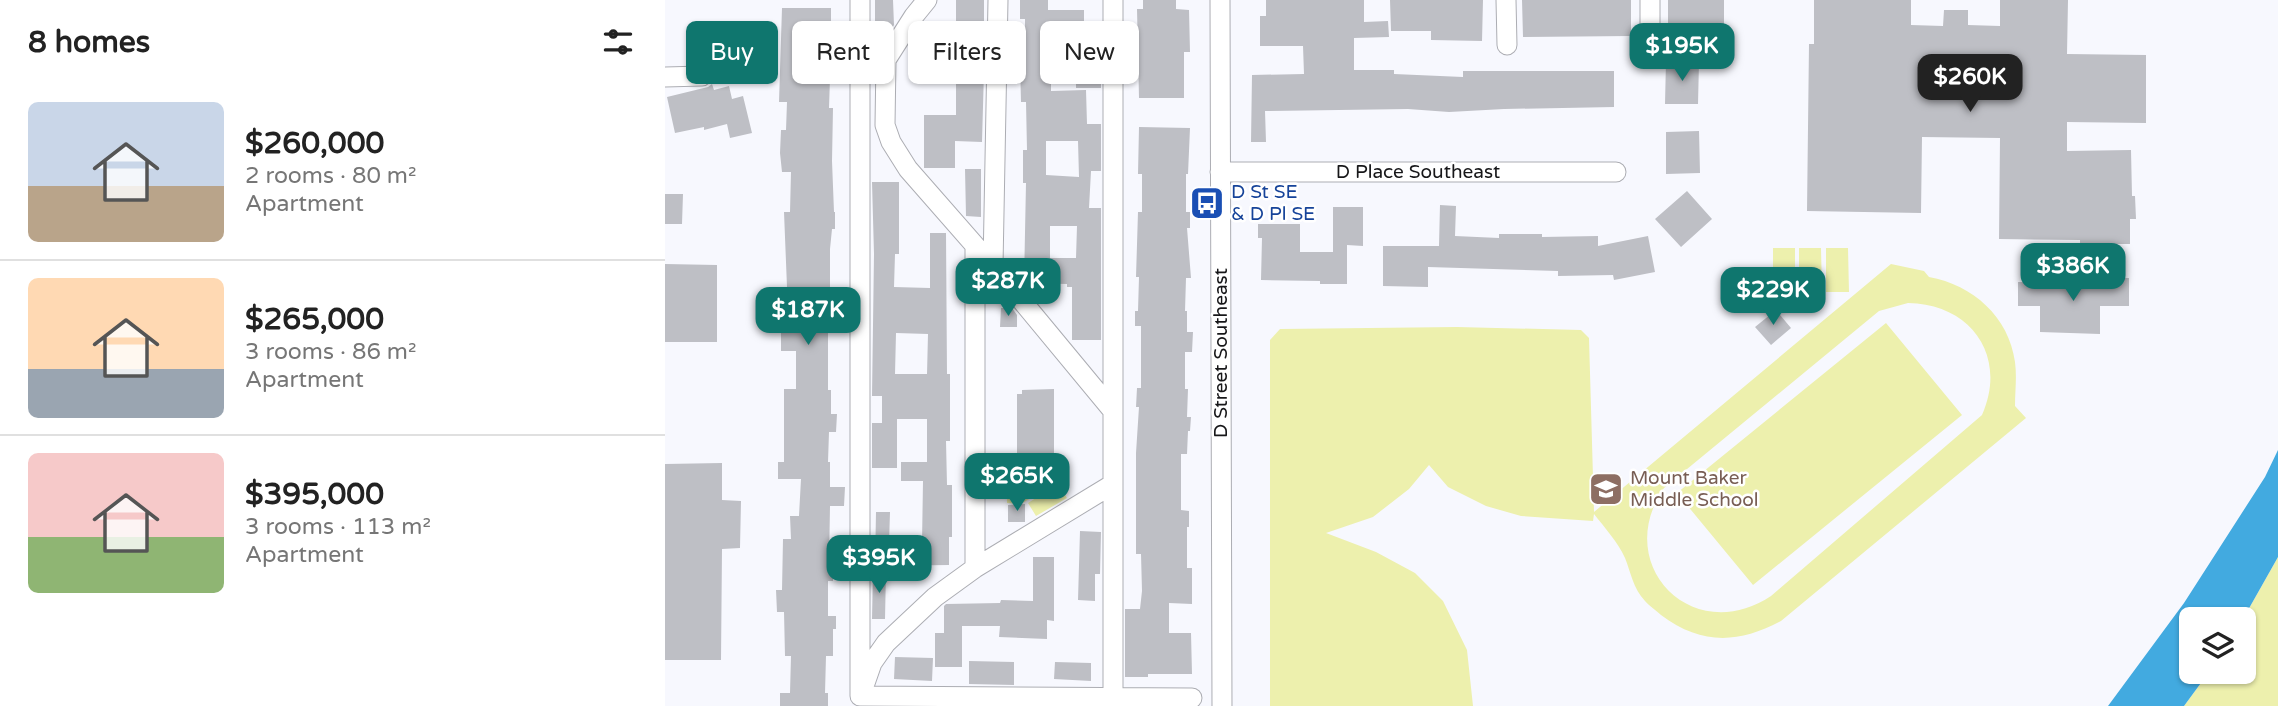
<!DOCTYPE html>
<html lang="en">
<head>
<meta charset="utf-8">
<style>
  :root { --surface:#fff; --page:#f6f6f6; --text:#222; --muted:#767676; --line:#e0e0e0; --accent:#0f766e }
  body { margin:0; font-family:"Varela Round",sans-serif; background:var(--page); color:var(--text); height:100vh; display:flex; flex-direction:column; font-size:26px; white-space:nowrap }
  * { box-sizing:border-box; margin:0 }
  p { font-size:23px; color:var(--muted) }
  .icon { flex:none; width:38px; height:38px; fill:none; stroke:currentColor; stroke-width:2; stroke-linecap:round; stroke-linejoin:round }
  .map { position:relative; flex:1; overflow:hidden }
  .details { display:flex; flex-direction:column; background:var(--surface); width:665px }
  .details>* { flex:none }
  .banner { position:absolute; left:21px; top:21px; width:665px; height:63px; display:flex; gap:14px }
  .buttons { position:absolute; left:1514px; top:607px; display:grid; gap:14px }
  .buttons a { display:grid; place-items:center; width:77px; height:77px; border-radius:10px; background:var(--surface); box-shadow:0 2px 5px #0004; font-size:35px }
  .price { position:absolute; translate:-50% -60px; padding:0 16px; border-radius:14px; background:var(--accent); color:#fff; font-size:23px; line-height:46px; filter:drop-shadow(0 2px 4px #0008) }
  .price::after { content:''; position:absolute; left:50%; top:42px; width:21px; height:16px; margin-left:-10px; background:inherit; clip-path:polygon(0 0,100% 0,50% 100%) }
  .price.on { background:#222; color:#fff }
  ul { padding:0; list-style:none }
  li { display:flex; align-items:center; gap:21px; height:175px; padding:0 28px }
  li+li { border-top:2px solid var(--line) }
  li span { display:grid; place-items:center; flex:none; width:196px; height:140px; border-radius:10px; color:#555 }
  li>.icon { margin-inline-start:auto }
  span .icon { width:84px; height:84px; fill:#fffc; stroke-width:1 }
  li b { font-size:30px }
  h2 { display:flex; justify-content:space-between; align-items:center; height:84px; padding:0 28px; font-size:30px }
  .pill { padding:0 24px; border-radius:10px; background:var(--surface); box-shadow:0 2px 5px #0004; font-size:24px; line-height:63px }
  .pill.on { background:var(--accent); color:#fff }
  main { display:flex; flex:1; min-height:0 }
  .map>svg:first-child { display:block }
  .green { fill:#edf0ad; fill-rule:evenodd }
  .water { fill:#42aae0 }
  .building { fill:#bebfc5; fill-rule:evenodd }
  .lines { fill:none; stroke-linecap:round; stroke-linejoin:round }
  .minor-casing { stroke:#acadb3; stroke-width:21 }
  .minor { stroke:#fff; stroke-width:19 }
  .labels { text-anchor:middle; dominant-baseline:central; stroke-width:5; stroke-linejoin:round; paint-order:stroke }
  .street-label { font-size:19px; fill:#171719; stroke:#fff }
  .transit-label { font-size:19px; fill:#164399; stroke:#fff; text-anchor:start }
  .education-label { font-size:19px; fill:#785e54; stroke:#fff; text-anchor:start }
</style>
</head>
<body>
<main>
<section class="details">
<h2>8 homes<svg class="icon" aria-label="filters" viewBox="0 0 24 24"><path d="M4 7h16M4 17h16"/><circle cx="9" cy="7" r="2"/><circle cx="15" cy="17" r="2"/></svg></h2>
<ul>
<li><span style="background:linear-gradient(#c9d6e8 60%,#b9a48a 0)"><svg class="icon" aria-label="home" viewBox="0 0 24 24"><path d="M3 11l9-7 9 7M6 9v11h12V9"/></svg></span><div><b>$260,000</b><p>2 rooms · 80 m²</p><p>Apartment</p></div></li>
<li><span style="background:linear-gradient(#ffd9b3 65%,#9aa5b1 0)"><svg class="icon" aria-label="home" viewBox="0 0 24 24"><path d="M3 11l9-7 9 7M6 9v11h12V9"/></svg></span><div><b>$265,000</b><p>3 rooms · 86 m²</p><p>Apartment</p></div></li>
<li><span style="background:linear-gradient(#f6c9c9 60%,#8fb573 0)"><svg class="icon" aria-label="home" viewBox="0 0 24 24"><path d="M3 11l9-7 9 7M6 9v11h12V9"/></svg></span><div><b>$395,000</b><p>3 rooms · 113 m²</p><p>Apartment</p></div></li>
</ul>
</section>
<div class="map">
<svg width="1613" height="706" viewBox="0 0 1613 706">
  <rect width="100%" height="100%" fill="#f7f8fe"/>
  <path class="green" d="M1108 248H1130V292H1108Z
    M1134 248H1156L1157 292H1134Z
    M1161 248H1183L1184 292H1161Z
    M1226 264 1259 271 1264 277C1308 285 1344 317 1350 362 1352 377 1350 391 1350 406L1361 418 1116 621C1073 644 1036 645 996 615 991 610 984 606 980 601 968 588 966 573 960 558 953 542 939 527 929 514L928 521 856 516 821 506 783 487 764 465 744 489 708 517 661 533 711 552 750 573 778 601 802 650 808 706H605V340L615 329 792 327 916 330 924 338 929 512ZM1243 303C1306 304 1343 356 1317 415L1106 596C1028 648 946 565 999 488L1214 311Z
    M1221 323 1297 415 1088 585 1012 493Z
    M370 465H398L393 481 356 504 342 503V478L369 471Z
    M393 484 402 498 371 516 363 503Z
    M1613 557V706H1519L1544 672H1578V619Z"/>
  <path class="water" d="M1613 450V557L1578 619 1526 620V672H1544L1519 706H1443L1519 603 1600 477Z"/>
  <path class="building" d="M210 0H228L229 25 222 36H210Z
    M291 0H319V36H291Z
    M355 0H383V10H419V51H436V88H411V58L386 57V91L421 90 422 124H436V171H426L424 208H436V340H407V287H402V284L359 283 361 183H358V150H362L361 102H356L355 63H360V19H355ZM381 141H413L414 177 381 175ZM385 226H412L411 258H385Z
    M478 0H511V9L524 10 525 52H519V98H474L472 9H478Z
    M601 0H699V22L723 21 724 37 689 38V70H729V74L798 77V71H949V107L839 109 784 112 743 109 600 111 601 142H586L587 75 639 74 638 46H595V16H601Z
    M725 0H818L817 41 766 40V31H726Z
    M857 0H966V36L858 37Z
    M1003 0H1059V36L1003 35Z
    M1149 0H1246V25L1278 26 1279 10H1303V25L1335 26V0H1403L1402 54 1481 55V123L1402 122V151L1466 150 1467 196H1470L1471 219H1465V244H1415V240L1334 239 1335 138 1257 137 1256 213 1142 211 1144 44H1149Z
    M117 8H166V30H172V54H168L169 78H165L164 108H168L167 161 169 212H170V229H167L165 249V311H167V323H163V390H166V414H172L171 432H164L163 462H165V487H180L179 506H165L164 564H168V581H163V616H171V629H168V656H161L160 693H163V706H115V693H125L126 656H120L119 612H112L111 590H117L118 539H126L125 516H134L136 479H113V462H119V389H131V351H116V331H120L119 287H122L119 212H125L126 172H117L115 153 116 130H121L122 102H114Z
    M258 37H280V76H257Z
    M1001 61 1034 62 1033 104H1000Z
    M291 71H319L317 142 290 141V168H259V115H291Z
    M47 84 49 90 64 86 67 99 78 96 87 133 65 138 62 124 39 130V127L10 133 2 97 43 87Z
    M474 127 525 128 523 174H521V212H525V228H522L526 278H521L520 311H522V332H528L527 352H520V389H523L522 417H526L525 431H523L522 454H516V510L524 511V527H522V568H527V604L504 603V633H526L527 674H483V677H460V609H475L477 591 476 554H471V453L474 407H471L472 388H476V326H470V311H473L474 277H471L473 212H477V174H473Z
    M1034 131 1035 173 1001 174V132Z
    M300 169H316V217L301 216Z
    M207 182H234V254H230L229 287 265 288V233H281L282 374H285V441H281L282 485H287V537H284V565L210 566 211 512H225L224 544 257 543 258 481H236V462H262V419H232V468H207V423H217V396H207L209 254ZM231 333 263 334 262 374H230Z
    M1022 191 1047 219 1016 247 990 219Z
    M0 194H18L17 224H0Z
    M775 205 791 206 790 236 834 238V234H877V237L933 236V246L983 236 990 272 949 280 948 275 893 276V271L763 267V287L718 286V246H774Z
    M668 207H698V246L682 245V284H655V281L596 280 597 238H593V224H635V252H668Z
    M0 264 52 265V342H0Z
    M1444 278H1464V306H1435V334L1375 332V306H1353V282L1444 283Z
    M336 308H347L352 315V327H335Z
    M1111 310 1126 328 1106 345 1090 327Z
    M389 389V463H352V394H357V390Z
    M57 463V500L76 501 75 548 57 549 56 660H0V464Z
    M360 504V522H343V505Z
    M415 531 436 532 435 574H430V601L413 600Z
    M368 557H389V621L382 620V639L334 637 335 626H297V667H270V633H279V606L281 604 335 603 336 600 368 601Z
    M208 571H221L220 619H207Z
    M230 657 268 658 267 681 229 679Z
    M304 661 349 662V685L304 684Z
    M390 662 426 663V681L389 679Z"/>
  <g class="lines">
    <g class="minor-casing">
      <path id="minor" d="M195 0V696L527 698
        M262 0 249 16 221 60 220 125 226 142 243 169 328 266 448 411
        M555 0 557 706
        M841 0 842 45
        M985 0V40
        M0 77 37 76
        M555 172H951
        M328 266 333 0
        M310 568V247
        M200 683 207 663 221 643 270 597 310 568 448 484
        M448 697V0"/>
    </g>
    <use href="#minor" class="minor"/>
  </g>
  <defs>
    <g id="bus-square" transform="scale(1.75)"><rect x="-9" y="-9" width="18" height="18" rx="4" fill="#1a4fb4" stroke="#fff"/><path d="M-5-6H5V4H4V6H2V4H-2V6H-4V4H-5ZM-3.5-4V0h7V-4ZM-3.5 1.2v1.5H-2V1.2ZM2 1.2v1.5H3.5V1.2Z" fill="#fff"/></g>
    <g id="school-square" transform="scale(1.75)"><rect x="-9" y="-9" width="18" height="18" rx="4" fill="#8d6e63" stroke="#fff"/><path d="M0-5L7-2L0 1L-7-2ZM-4 1L0 2.5L4 1V4Q0 6-4 4Z" fill="#fff"/></g>
  </defs>
  <g fill-rule="evenodd">
    <use href="#bus-square" x="542" y="203"/>
    <use href="#school-square" x="941" y="489"/>
  </g>
  <g class="labels">
    <g class="street-label">
      <text x="753" y="172">D Place Southeast</text>
      <text transform="translate(556 353) rotate(-90)">D Street Southeast</text>
    </g>
    <g class="transit-label">
      <text x="566" y="192">D St SE<tspan x="566" dy="22">&amp; D Pl SE</tspan></text>
    </g>
    <g class="education-label">
      <text x="965" y="478">Mount Baker<tspan x="965" dy="22">Middle School</tspan></text>
    </g>
  </g>
</svg>
<div class="buttons">
<a><svg class="icon" aria-label="layers" viewBox="0 0 24 24"><path d="M12 4l9 5-9 5-9-5zM3 14l9 5 9-5"/></svg></a>
</div>
<b class="price" style="left:1017px;top:83px">$195K</b>
<b class="price on" style="left:1305px;top:114px">$260K</b>
<b class="price" style="left:1408px;top:303px">$386K</b>
<b class="price" style="left:343px;top:318px">$287K</b>
<b class="price" style="left:1108px;top:327px">$229K</b>
<b class="price" style="left:143px;top:347px">$187K</b>
<b class="price" style="left:352px;top:513px">$265K</b>
<b class="price" style="left:214px;top:595px">$395K</b>
<div class="banner">
<a class="pill on">Buy</a>
<a class="pill">Rent</a>
<a class="pill">Filters</a>
<a class="pill">New</a>
</div>
</div>
</main>
</body>
</html>
